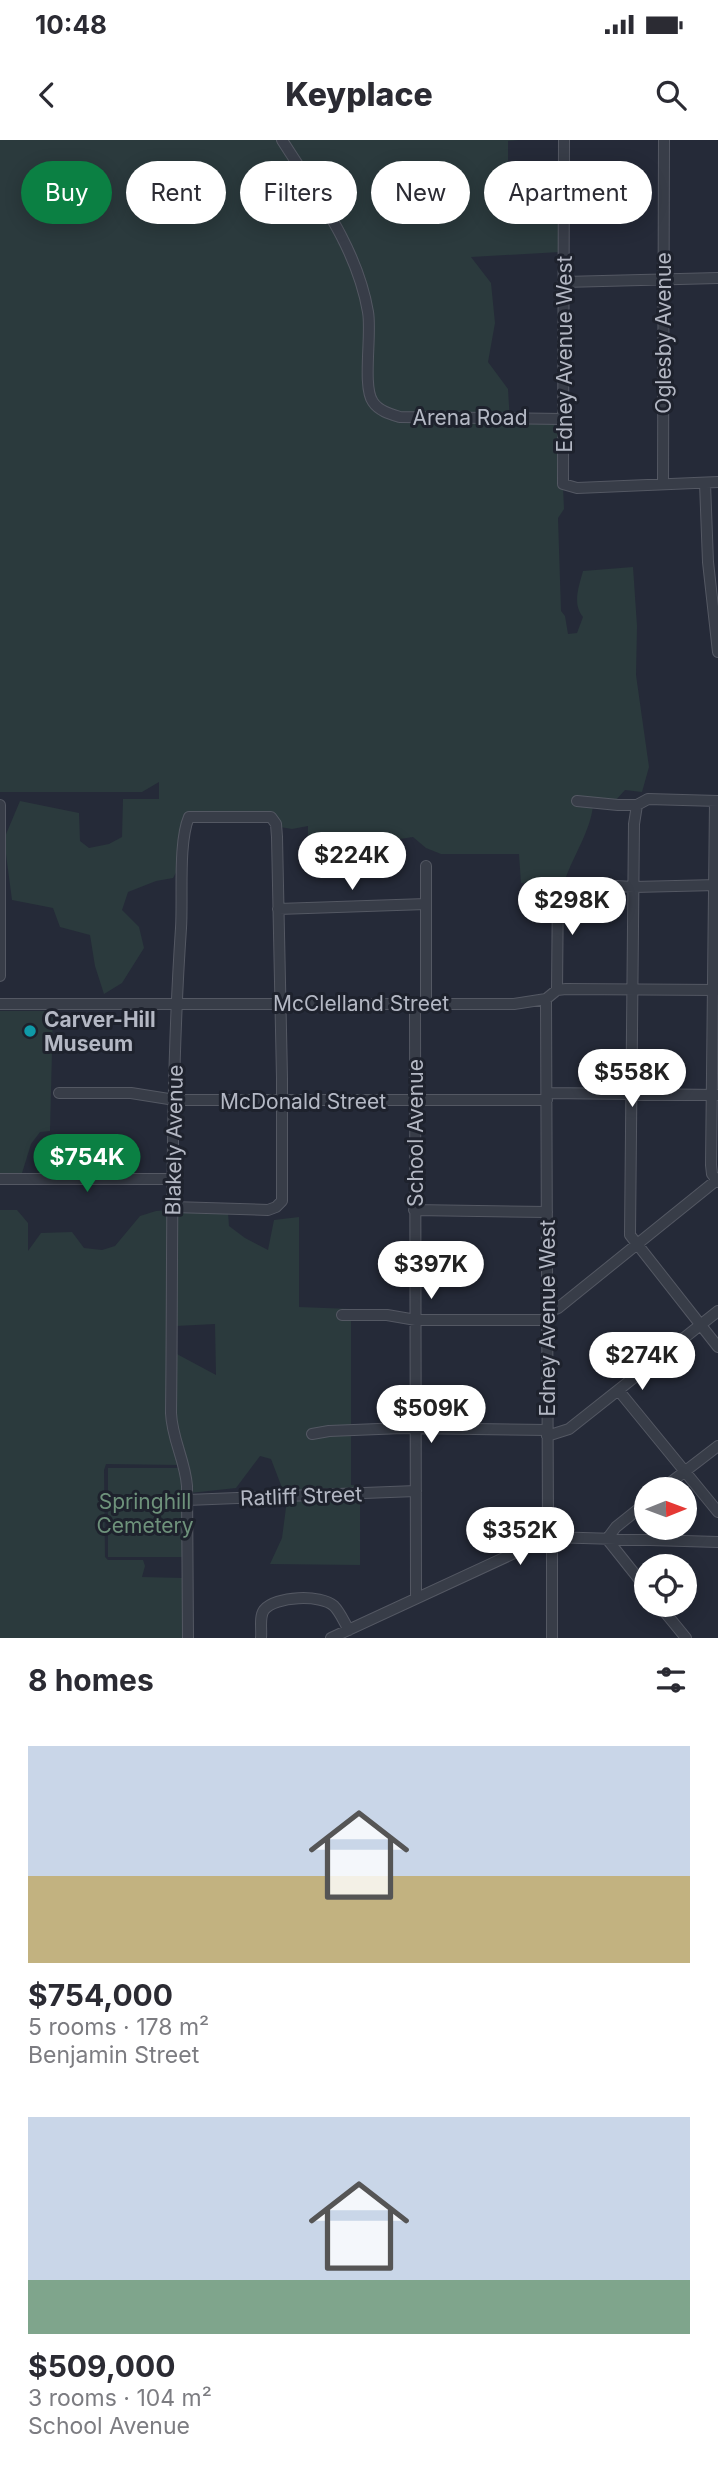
<!DOCTYPE html>
<html lang="en">
<head>
<meta charset="utf-8">
<style>
  :root { --surface:#fff; --page:#f7f7f7; --text:#2b2b33; --muted:#7c7c81; --accent:#0b8043 }
  body { margin:0; font-family:Inter,sans-serif; background:var(--page); color:var(--text); height:100vh; display:flex; flex-direction:column; font-size:26px; white-space:nowrap }
  * { box-sizing:border-box; margin:0 }
  p { font-size:23px; color:var(--muted) }
  .icon { flex:none; width:38px; height:38px; fill:none; stroke:currentColor; stroke-width:2; stroke-linecap:round; stroke-linejoin:round }
  .map { position:relative; height:1498px; overflow:hidden }
  .drawer { display:flex; flex-direction:column; background:var(--surface); flex:1 }
  .drawer>* { flex:none }
  .banner { position:absolute; left:21px; top:21px; width:677px; height:63px; display:flex; gap:14px }
  .needle { width:46px; rotate:89deg }
  .fabs { position:absolute; left:634px; top:1337px; display:grid; gap:14px }
  .fabs a { display:grid; place-items:center; width:63px; height:63px; border-radius:50%; background:var(--surface); box-shadow:0 4px 18px #0003; font-size:35px }
  .price { position:absolute; translate:-50% -60px; padding:0 16px; border-radius:24px; background:#fff; color:#222; font-size:23px; line-height:46px; filter:drop-shadow(0 2px 4px #0008) }
  .price::after { content:''; position:absolute; left:50%; top:42px; width:21px; height:16px; margin-left:-10px; background:inherit; clip-path:polygon(0 0,100% 0,50% 100%) }
  .price.current { background:var(--accent); color:#fff }
  ul { padding:0; list-style:none }
  li { display:grid; align-content:center; gap:14px; height:371px; padding:0 28px }
  li span { display:grid; place-items:center; height:217px; border-radius:0px; color:#555 }
  li>.icon { margin-inline-start:auto }
  span .icon { width:126px; height:126px; fill:#fffc; stroke-width:1 }
  li b { font-size:30px }
  h2 { display:flex; justify-content:space-between; align-items:center; height:84px; padding:0 28px; font-size:30px }
  .chip { padding:0 24px; border-radius:32px; background:var(--surface); box-shadow:0 4px 18px #0003; font-size:24px; line-height:63px }
  .chip.current { background:var(--accent); color:#fff }
  .status { display:flex; justify-content:space-between; align-items:center; height:49px; padding:0 35px; background:var(--surface); direction:ltr }
  .status svg { height:19px; fill:currentColor }
  header { display:flex; justify-content:space-between; align-items:center; height:91px; padding:0 28px; background:var(--surface); font-size:32px; font-weight:800 }
  .map>svg:first-child { display:block }
  .green { fill:#2b3a3d }
  .lines { fill:none; stroke-linecap:round; stroke-linejoin:round }
  .minor-casing { stroke:#545863; stroke-width:12 }
  .minor { stroke:#383d48; stroke-width:10 }
  .culture-dot { fill:#0f9aa8; stroke:#1e222d; stroke-width:2.5 }
  .labels { text-anchor:middle; dominant-baseline:central; stroke-width:6; stroke-linejoin:round; paint-order:stroke }
  .street-label { font-size:21px; fill:#b4b8c4; stroke:#1e222d }
  .poi-label { font-size:21px; font-weight:bold; fill:#b4b8c4; stroke:#1e222d; text-anchor:start }
  .park-label { font-size:21px; fill:#6e927b; stroke:#1e222d }
</style>
</head>
<body>
<div class="status"><b>10:48</b><svg viewBox="0 0 49 12"><path d="M0 12V9h3v3zM5 12V6h3v6zM10 12V3h3v9zM15 12V0h3v12zM26 1h20v11H26zM47 4h2v5h-2z"/></svg></div>
<header><svg class="icon" aria-label="back" viewBox="0 0 24 24"><path d="M15 5l-7 7 7 7"/></svg>Keyplace<svg class="icon" aria-label="search" viewBox="0 0 24 24"><circle cx="10" cy="10" r="6"/><path d="M15 15l6 6"/></svg></header>
<div class="map">
<svg width="718" height="1498" viewBox="0 0 718 1498">
  <rect width="100%" height="100%" fill="#252a38"/>
  <path class="green" d="M0 0H519L508 1V44H558L560 112 471 117 491 143 495 183 488 222 508 249 510 282H553L560 300 558 345 563 348 564 369 558 378 561 471 565 476 568 494 577 493 583 477C572 464 579 446 583 431L633 427 637 486 636 535 649 627 642 652 625 650 615 661 574 658 573 664 593 666C590 692 573 716 565 740L521 743 519 714H441L426 708 413 697 329 710 308 703V686L292 689 280 687 279 682 189 674 179 727 173 738 156 741 128 752 122 770 139 787 144 808 122 843 104 854 95 826 90 795 60 787 53 768 12 760 4 699 20 661 79 673 80 701 89 708 109 704 122 697 123 659H159V642L142 652H0Z
    M0 871H53L50 991 40 992 31 1004 22 1033 0 1034Z
    M0 1070H17L28 1083V1111L41 1093 72 1092 84 1108 102 1110 115 1106 140 1076 156 1071 170 1070 168 1283 181 1325 106 1324 104 1330 105 1417 108 1420H143L145 1426 142 1437 184 1438 183 1498H0Z
    M177 1070 228 1072 229 1086 245 1098 268 1110 274 1080 299 1077V1167L351 1169V1172H339L338 1178H351V1345L360 1346V1351L284 1353 271 1319 260 1316 236 1348 190 1353 189 1328 175 1283V1213L216 1235 215 1184 176 1186Z
    M108 1328H183L182 1417H108Z
    M360 1358V1425L270 1424 282 1398 287 1360Z"/>
  <g class="lines">
    <g class="minor-casing">
      <path id="minor" d="M282 0C316 54 357 107 368 172 372 194 362 247 373 262 379 271 390 274 400 277L563 279
        M564 0 563 344 577 348 718 342
        M564 142 718 138
        M705 343 708 422 718 512
        M663 344 664 0
        M577 661 618 665H637L648 659 718 661
        M715 661 711 1025 712 1034 718 1042
        M637 665 634 684 630 1095 718 1207
        M278 769 426 764
        M0 836V665
        M557 850 558 743 634 747 717 745
        M546 859 548 1389 552 1410V1498
        M0 864H514L546 859 557 850 566 849 718 850
        M415 864 416 1458
        M426 864V726
        M59 953H131L175 960H547
        M547 953 718 955
        M0 1039H174
        M173 1067 268 1070 276 1067 282 1061V938L277 697 276 684 271 677H189C178 702 183 759 181 788 170 949 173 1111 171 1273 172 1299 185 1320 187 1346L188 1498
        M414 1070 547 1072
        M547 1173 558 1168 718 1039
        M342 1175H387L416 1180H547
        M619 1251 718 1372
        M312 1294 329 1291 403 1288 547 1290
        M547 1296 569 1289 718 1171
        M662 1349 718 1306
        M187 1360 416 1351
        M646 1363 616 1387 607 1399 646 1448
        M659 1465 686 1498
        M261 1498C262 1490 259 1477 264 1470 275 1456 321 1454 334 1466 340 1472 344 1482 349 1490
        M331 1498 549 1397 718 1402"/>
    </g>
    <use href="#minor" class="minor"/>
  </g>
  <circle class="culture-dot" cx="30" cy="891" r="7"/>
  <g class="labels">
    <g class="street-label">
      <text transform="translate(663 193) rotate(-90)">Oglesby Avenue</text>
      <text transform="translate(564 214) rotate(-90)">Edney Avenue West</text>
      <text x="470" y="277">Arena Road</text>
      <text x="361" y="863">McClelland Street</text>
      <text x="303" y="961">McDonald Street</text>
      <text transform="translate(415 993) rotate(-90)">School Avenue</text>
      <text transform="translate(174 1000) rotate(-89)">Blakely Avenue</text>
      <text transform="translate(547 1178) rotate(-90)">Edney Avenue West</text>
      <text transform="translate(301 1356) rotate(-2)">Ratliff Street</text>
    </g>
    <g class="poi-label">
      <text x="44" y="879">Carver-Hill<tspan x="44" dy="24">Museum</tspan></text>
    </g>
    <g class="park-label">
      <text x="145" y="1361">Springhill<tspan x="145" dy="24">Cemetery</tspan></text>
    </g>
  </g>
</svg>
<div class="fabs">
<a><svg class="needle" viewBox="-14 -14 28 28"><path d="M0-13l5 13h-10z" fill="#e53935"/><path d="M0 13l5-13h-10z" fill="#7c7c81"/></svg></a>
<a><svg class="icon" aria-label="locate" viewBox="0 0 24 24"><circle cx="12" cy="12" r="6"/><path d="M12 2v4M12 18v4M2 12h4M18 12h4"/></svg></a>
</div>
<b class="price" style="left:352px;top:752px">$224K</b>
<b class="price" style="left:572px;top:797px">$298K</b>
<b class="price" style="left:632px;top:969px">$558K</b>
<b class="price current" style="left:87px;top:1054px">$754K</b>
<b class="price" style="left:431px;top:1161px">$397K</b>
<b class="price" style="left:642px;top:1252px">$274K</b>
<b class="price" style="left:431px;top:1305px">$509K</b>
<b class="price" style="left:520px;top:1427px">$352K</b>
<div class="banner">
<a class="chip current">Buy</a>
<a class="chip">Rent</a>
<a class="chip">Filters</a>
<a class="chip">New</a>
<a class="chip">Apartment</a>
</div>
</div>
<section class="drawer">
<h2>8 homes<svg class="icon" aria-label="filters" viewBox="0 0 24 24"><path d="M4 7h16M4 17h16"/><circle cx="9" cy="7" r="2"/><circle cx="15" cy="17" r="2"/></svg></h2>
<ul>
<li><span style="background:linear-gradient(#c9d6e8 60%,#c2b280 0)"><svg class="icon" aria-label="home" viewBox="0 0 24 24"><path d="M3 11l9-7 9 7M6 9v11h12V9"/></svg></span><div><b>$754,000</b><p>5 rooms · 178 m²</p><p>Benjamin Street</p></div></li>
<li><span style="background:linear-gradient(#c9d6e8 75%,#7fa58c 0)"><svg class="icon" aria-label="home" viewBox="0 0 24 24"><path d="M3 11l9-7 9 7M6 9v11h12V9"/></svg></span><div><b>$509,000</b><p>3 rooms · 104 m²</p><p>School Avenue</p></div></li>
</ul>
</section>
</body>
</html>
